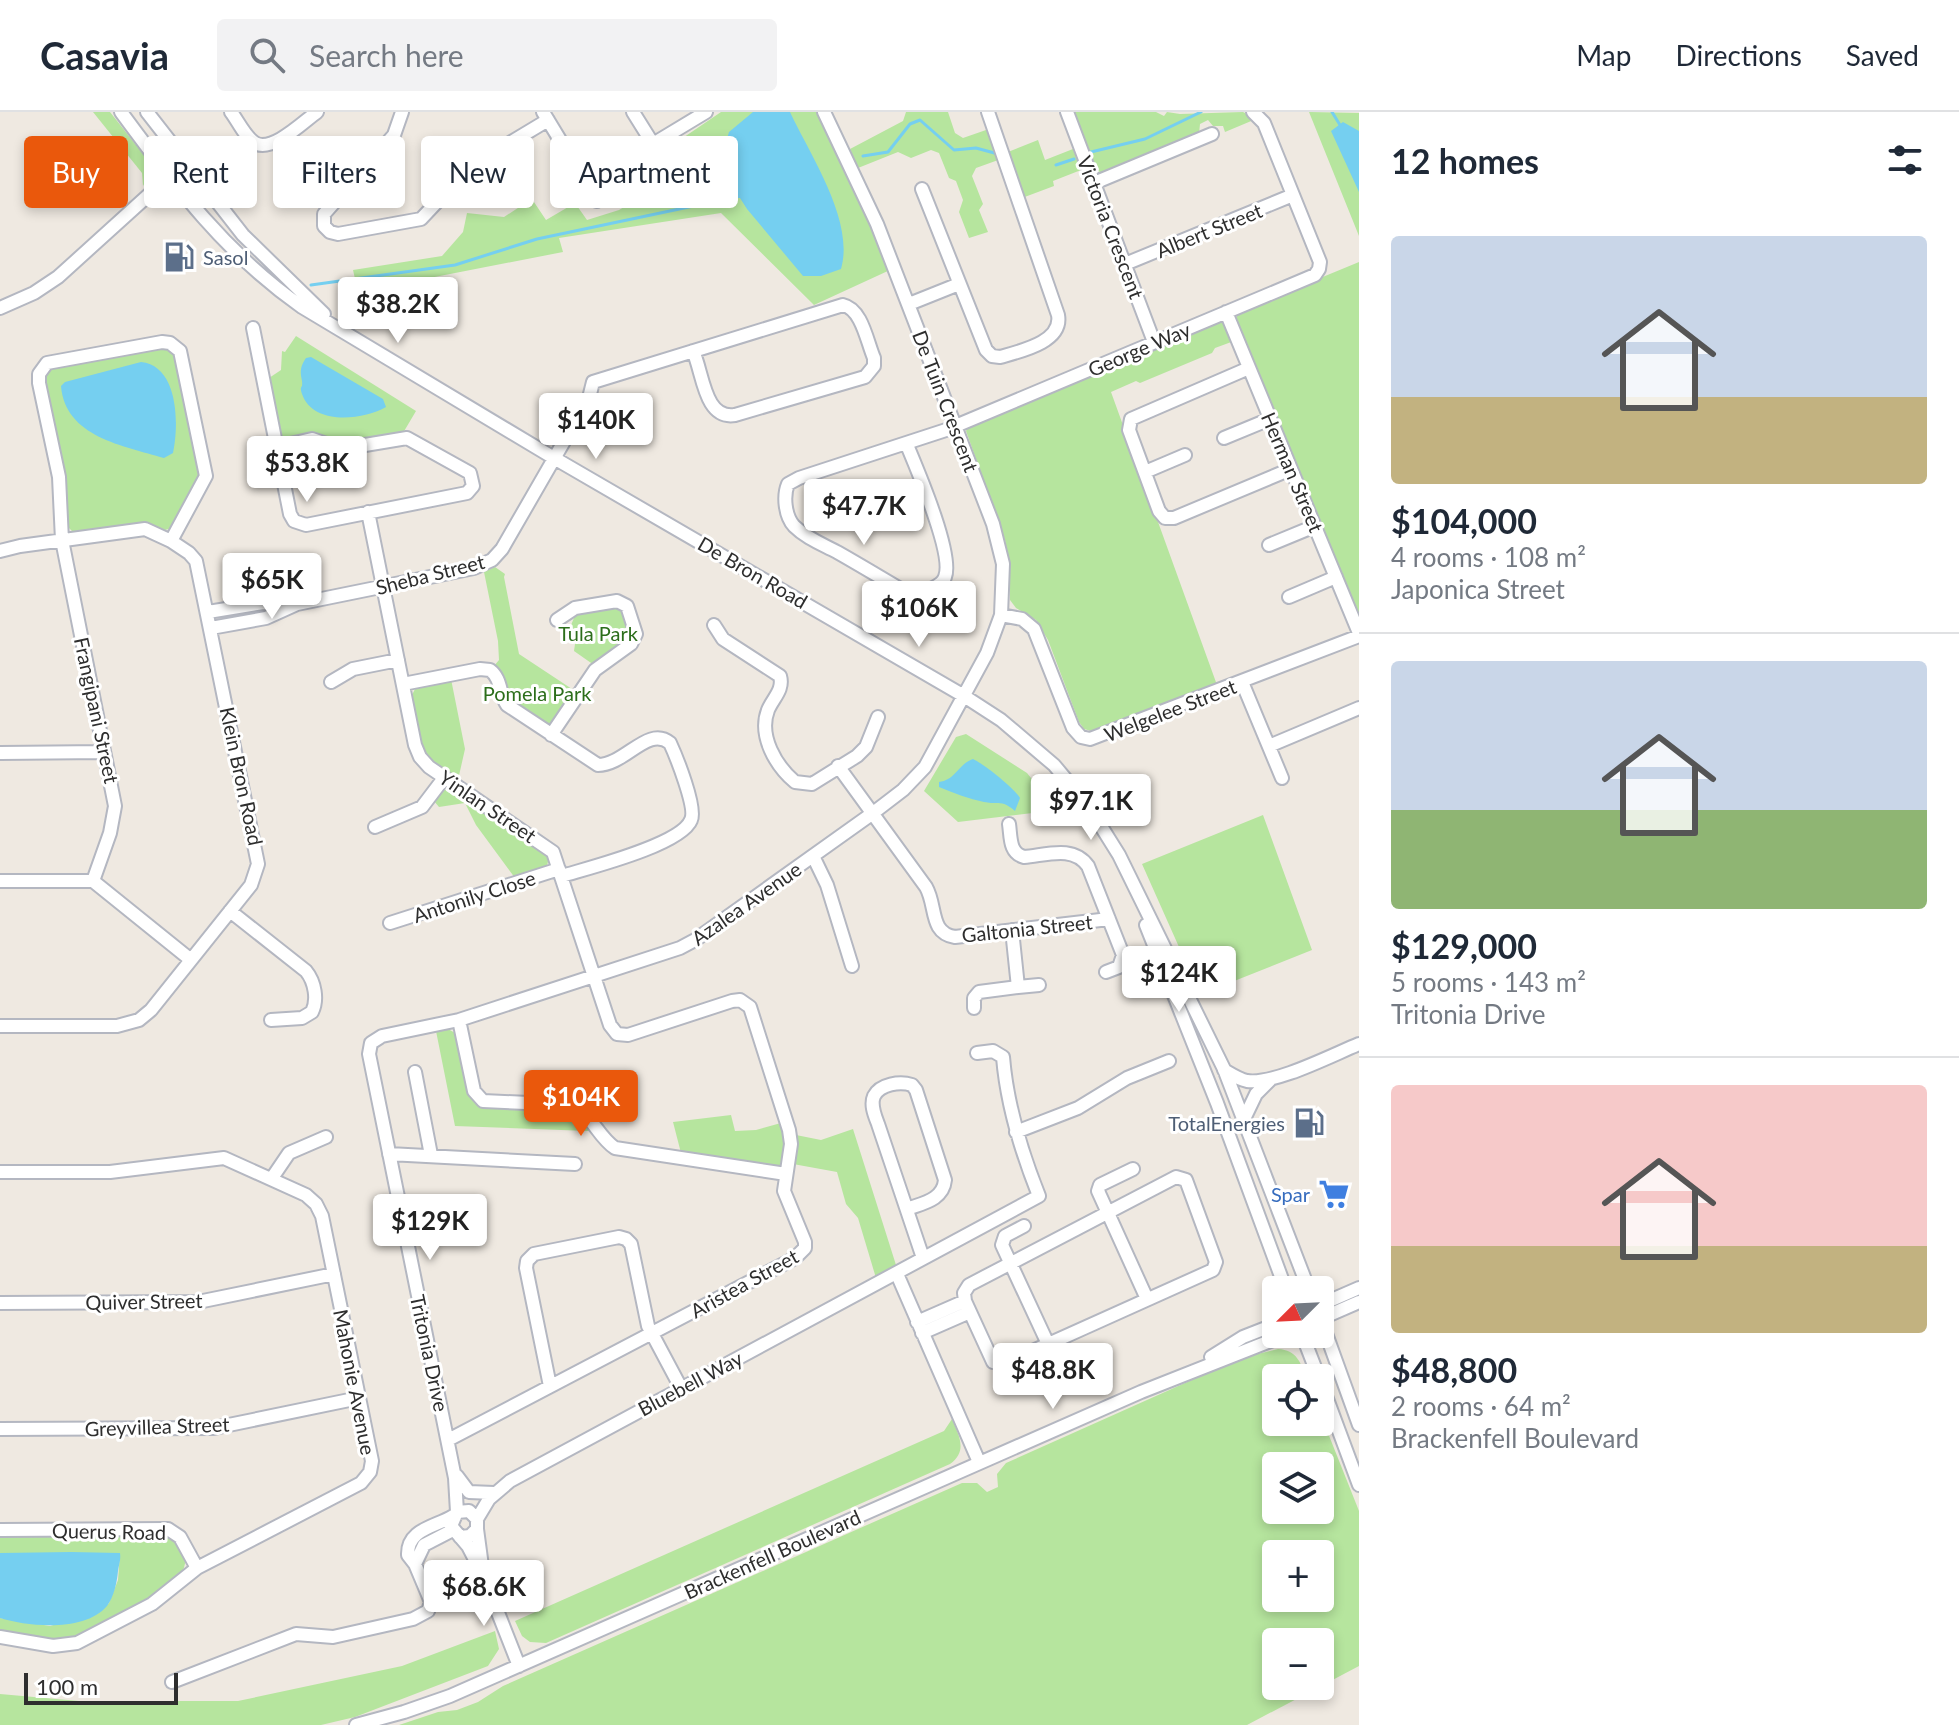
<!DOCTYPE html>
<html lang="en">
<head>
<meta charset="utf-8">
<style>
  :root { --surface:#fff; --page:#f2f2f3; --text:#1f2937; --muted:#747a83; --line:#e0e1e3; --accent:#ea580c }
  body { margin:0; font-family:Lato,sans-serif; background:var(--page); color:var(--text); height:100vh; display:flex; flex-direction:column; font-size:30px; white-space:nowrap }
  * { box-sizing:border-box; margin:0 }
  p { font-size:26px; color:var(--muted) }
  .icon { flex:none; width:44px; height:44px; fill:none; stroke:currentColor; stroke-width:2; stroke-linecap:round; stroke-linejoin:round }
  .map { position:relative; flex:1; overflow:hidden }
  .sheet { display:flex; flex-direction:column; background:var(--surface); width:600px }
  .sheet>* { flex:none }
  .top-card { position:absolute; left:24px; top:24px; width:760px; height:72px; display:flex; gap:16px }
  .needle { width:52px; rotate:246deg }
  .tools { position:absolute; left:1262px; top:1164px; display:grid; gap:16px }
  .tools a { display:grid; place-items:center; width:72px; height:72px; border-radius:8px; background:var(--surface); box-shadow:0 4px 12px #0003; font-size:40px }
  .scale { position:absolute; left:24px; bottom:20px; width:154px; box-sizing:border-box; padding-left:8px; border:4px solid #2e2e2e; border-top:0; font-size:22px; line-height:28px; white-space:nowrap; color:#2e2e2e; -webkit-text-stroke:6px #fff; paint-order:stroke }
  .price { position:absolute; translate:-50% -68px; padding:0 18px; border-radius:8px; background:#fff; color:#222; font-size:26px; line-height:52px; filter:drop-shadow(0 2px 4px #0008) }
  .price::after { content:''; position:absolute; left:50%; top:48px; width:24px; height:18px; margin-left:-12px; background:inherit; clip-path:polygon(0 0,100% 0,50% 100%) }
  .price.active { background:var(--accent); color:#fff }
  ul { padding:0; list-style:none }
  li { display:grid; align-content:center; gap:16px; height:424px; padding:0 32px }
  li+li { border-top:2px solid var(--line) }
  li span { display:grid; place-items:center; height:248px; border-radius:8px; color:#555 }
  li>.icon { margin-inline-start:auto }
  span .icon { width:144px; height:144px; fill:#fffc; stroke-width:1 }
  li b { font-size:34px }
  h2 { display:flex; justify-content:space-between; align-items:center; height:96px; padding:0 32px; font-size:34px }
  .tag { padding:0 28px; border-radius:8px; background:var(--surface); box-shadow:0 4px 12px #0003; font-size:28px; line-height:72px }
  .tag.active { background:var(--accent); color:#fff }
  header { display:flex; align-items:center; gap:48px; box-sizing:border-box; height:112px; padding:0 40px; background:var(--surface); border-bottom:2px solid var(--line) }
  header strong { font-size:38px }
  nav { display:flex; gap:44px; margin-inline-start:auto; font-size:28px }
  .search { width:560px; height:72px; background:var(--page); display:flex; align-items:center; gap:20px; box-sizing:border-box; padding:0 28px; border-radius:8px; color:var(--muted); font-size:30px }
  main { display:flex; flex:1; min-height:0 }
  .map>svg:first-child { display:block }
  .green { fill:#b6e59e; fill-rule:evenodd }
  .water { fill:#75cff0 }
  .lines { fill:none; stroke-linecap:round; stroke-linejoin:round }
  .stream { stroke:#75cff0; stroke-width:3 }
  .minor-casing { stroke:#b4b7c1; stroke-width:16 }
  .minor { stroke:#fff; stroke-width:12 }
  .labels { text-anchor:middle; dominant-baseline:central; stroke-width:6; stroke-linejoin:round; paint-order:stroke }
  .street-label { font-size:20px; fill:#2e2e2e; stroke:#fff }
  .service-label { font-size:20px; fill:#4e5e75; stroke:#fff; text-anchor:start }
  .park-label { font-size:20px; fill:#2c6e1b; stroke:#fff }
  .shop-label { font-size:20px; fill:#366cbe; stroke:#fff; text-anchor:end }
</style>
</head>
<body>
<header>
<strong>Casavia</strong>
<div class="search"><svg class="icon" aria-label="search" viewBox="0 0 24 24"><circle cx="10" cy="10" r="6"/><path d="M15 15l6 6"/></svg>Search here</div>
<nav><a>Map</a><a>Directions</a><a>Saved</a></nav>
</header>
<main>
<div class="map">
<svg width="1359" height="1613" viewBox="0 0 1359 1613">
  <rect width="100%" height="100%" fill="#efe9e1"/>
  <path class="green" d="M93 0H110L147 47 150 61 143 74 142 61Z
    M721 0H818L847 57 890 158 814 193 721 101 559 126 563 140 358 180 353 158 442 144 463 120 467 101 504 105 527 90 530 92 534 90 546 108 575 91 587 108 619 98 667 69 671 34Z
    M906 0H948L955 21 963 26 986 18 993 25 1001 47 976 56 972 64 983 92 979 98 988 120 969 126 959 100 963 88 956 69 949 66 939 41 931 38 911 46 898 40 858 56 850 37 903 9Z
    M1072 0H1156L1164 4 1167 0 1180 2 1243 0 1256 7 1225 20 1223 14H1213L1208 8 1200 12 1199 22 1104 62 1094 57Z
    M1309 0 1359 1V124Z
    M1038 28 1045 48 1073 37 1081 58 1053 69 1054 74 1022 86 1008 40Z
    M1359 150V505L1236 211 1237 204 1245 197Z
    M1217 209 1226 212 1234 229 1215 236 1212 241 1140 271 1136 269 1111 280 1217 573 1095 620 1084 617 1079 610 1048 528 1036 508 1016 496 1010 488V454L1005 428 966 319 969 314Z
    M296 224 416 299 403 321 343 332 282 325 269 266 281 258 282 239 285 240Z
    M163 234 176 240 202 362 172 416 165 418 137 412 73 420 66 413 43 267 48 256Z
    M495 455 505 462 504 465 519 542 575 579 550 612 546 613 510 590 494 554 499 548 498 529 484 460Z
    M614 493 621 495 631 519 630 527 594 553 574 539 575 532 569 518 576 501Z
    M451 567 465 637 458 668 429 648 422 638 410 587 416 575Z
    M966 622 1027 661 1057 698 958 710 924 679 956 625Z
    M450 677 546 740 549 745 547 754 515 766 476 713 465 691 439 695 434 689C438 682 442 677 450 677Z
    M1263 703 1312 838 1204 881 1187 853 1142 752Z
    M448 917 457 922 470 981 476 989 570 997 590 1017 588 1019 455 1014 436 919Z
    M731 1003 735 1019 756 1018 781 1011 785 1033 780 1054 681 1041 673 1010Z
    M853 1017 896 1153 876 1166 858 1106 846 1092 837 1060 793 1052 796 1023 821 1028Z
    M1278 1237C1297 1238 1300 1250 1307 1266H1276V1310H1320V1301L1359 1399V1554L1247 1613H399L438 1600 457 1598 478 1590 503 1574 962 1371H977L987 1380 998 1375 997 1362 1006 1351 1241 1246ZM1276 1354H1320V1398H1276ZM1276 1442H1320V1486H1276ZM1276 1530H1320V1574H1276Z
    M952 1307C959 1324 968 1339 950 1352L546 1531 530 1530 522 1524 515 1509 944 1319Z
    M163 1421 175 1427 186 1448 183 1459 159 1482 80 1526 63 1529 0 1521V1506L50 1514 101 1499 109 1491 118 1468 120 1441H0V1422Z
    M495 1519 499 1537 488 1554 355 1605 321 1613H0V1582L79 1589H238L402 1554Z"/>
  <path class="water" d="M753 0H790C810 43 855 109 841 157L821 164H803L747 97 726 64 723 40 729 20Z
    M1343 10 1359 19V80L1331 19Z
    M311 245 383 287 386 295C363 308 313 314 302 282 299 273 303 278 302 269 300 260 300 255 306 246Z
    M141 250C179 254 179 313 173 341L164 346C124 334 65 325 61 274L65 270Z
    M973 647C984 652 1014 676 1020 686L1015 699C1001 687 1000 693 984 690 969 687 954 681 939 675V670C956 668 958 652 973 647Z
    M71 1440 120 1441C121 1448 119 1452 118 1459 117 1470 114 1485 107 1494 85 1520 29 1515 0 1506V1441Z"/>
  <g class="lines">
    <path class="stream" d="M1332 0 1340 13
      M1091 40 1145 27 1201 0
      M863 44 888 40 910 12 920 8 954 38 976 36 998 42
      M1056 53 1074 47
      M311 173 455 153 537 127 741 84"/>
    <g class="minor-casing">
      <path id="minor" d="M121 0C177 76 224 140 302 195L554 346 964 584 1001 608 1054 653 1089 695 1119 743 1224 957 1309 1178
        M147 0 243 123 324 202
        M231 0C238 9 245 25 255 31 272 41 303 10 317 0
        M402 0 394 23 324 102V114L330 120 338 122 421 107 470 55 548 8
        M543 0 597 89
        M633 0 653 32 706 0
        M1067 0 1154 230
        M653 32 665 51
        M1094 71 1212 22
        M922 77 986 238 992 244 1000 245C1021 239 1063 230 1058 203L988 0
        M1125 152 1293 83
        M909 192 959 172
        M0 196 34 181 58 165 185 50
        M1226 200 1359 521
        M253 216 290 402 294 409 306 413 467 381 473 374 470 361 407 326 341 337 312 327 277 335
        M1249 256 1131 307 1129 318 1159 399 1165 406H1174L1291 357
        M1224 326 1270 307
        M907 333C917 357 954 443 945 465 943 472 937 474 931 477 922 480 916 483 907 481 883 467 860 453 837 440 822 432 806 426 794 414 785 404 783 384 788 372L799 366 946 318 1315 163 1319 157 1320 150 1264 11 1253 0
        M1145 360 1185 343
        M368 400 415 633 420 645 429 655 553 740 610 913 617 922 628 923 732 889 740 888 750 895 789 1018 791 1032 784 1079 805 1130V1136L795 1146 448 1328
        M1269 433 1315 414
        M0 439 20 434 145 417 171 429 189 441 196 449 258 752 251 773 151 898 139 908 117 914H0
        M1289 485 1336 465
        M208 500 263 491 294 492
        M1001 503 1022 507 1034 517 1073 616 1081 625 1090 627 1359 524
        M714 513 723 527 780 564C784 578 773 586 768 598 758 624 776 654 795 670L812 672 857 644 866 635 878 605
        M211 516 266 506 297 492 474 456 492 448 502 437 589 286 593 270 843 193C862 197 867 230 874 246V254L865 265 735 303C704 308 703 260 693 239
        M331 570 353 557 398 548
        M1242 570 1282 666
        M403 572 480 557 490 558C502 567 499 582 507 593L598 653C625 653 648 613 670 631 676 644 697 696 691 708 681 733 588 756 562 764
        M551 623 595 558 631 532 636 522 627 494 617 489 575 496 557 508
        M1269 634 1359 596
        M0 641 104 640
        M838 654 926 775C937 794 929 821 955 825L1109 807
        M1009 712C1011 725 1009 741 1024 745 1047 743 1073 733 1088 754L1123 843 1119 855 1106 860
        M375 715 422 695 444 666
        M813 744 827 773 852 854
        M0 769H93
        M93 769 110 721 115 694 62 428 59 365 39 271V262L47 251 162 230 170 231 180 239 206 364 171 429
        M93 769 191 848
        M230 799 306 859C315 870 318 888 312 900L302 906 271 908
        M390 811 559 757
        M1146 813 1217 991 1286 1178
        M1018 875 1039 873
        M974 896V886L979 880 1018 875 1012 818
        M459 908 474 979 483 989 572 993C591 1001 598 1025 615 1036L786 1062
        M1224 958C1231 962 1238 967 1247 969 1274 973 1332 943 1359 932
        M415 960 431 1043
        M1244 1007 1256 982 1270 968
        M1016 1020 1078 996 1127 966 1169 949
        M389 1042 575 1052
        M1133 1057 1100 1073 1098 1079 1147 1187
        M0 1060H110L224 1046 306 1083 316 1092 322 1104 372 1349 370 1360 361 1371 197 1456 152 1492 77 1531 53 1534 0 1525
        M1176 1065 1186 1068 1216 1150 1213 1158 1004 1252 993 1250 965 1189 964 1181 969 1173Z
        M272 1066 289 1041 326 1025
        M907 1097C923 1091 943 1088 945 1068L916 978 912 973C900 969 880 972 874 984 870 993 875 1004 878 1012L923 1146
        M1024 1114 1005 1124 1002 1133 1048 1232
        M897 1162 979 1350
        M0 1191 198 1190 334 1162
        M1320 1193 1359 1176
        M1320 1205 1359 1313
        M1320 1207 1359 1190
        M917 1210 965 1189
        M922 1221 970 1200
        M1302 1222 1319 1266
        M1211 1245 1243 1225 1276 1212
        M1320 1268 1359 1373
        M550 1274 526 1156 527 1149 534 1142 619 1125 626 1127 631 1132 648 1214 681 1276
        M0 1317 214 1316 359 1286
        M457 1364 469 1380 494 1381
        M457 1400 455 1366 369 942 371 931 382 924 459 908 680 836 695 828 873 701 903 678 925 655 987 541 1001 503 1003 452 993 412 877 112 824 0
        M477 1407 489 1387 510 1369 1039 1084C1021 1039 1007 994 1003 945L993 939 977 941
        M477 1417 482 1454
        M0 1418 168 1417 180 1425 197 1456
        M460 1425 470 1424 477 1417V1407L469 1399 457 1400 451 1414 468 1434 484 1465 519 1554
        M415 1452 424 1433 453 1418
        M172 1570 296 1522 333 1525 413 1507 428 1499 431 1490 415 1452 408 1443C407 1417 435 1415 453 1404
        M356 1613 404 1600 450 1584 1141 1280 1288 1222"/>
    </g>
    <use href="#minor" class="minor"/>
  </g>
  <defs>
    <g id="fuel-bare" transform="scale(2.4)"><path d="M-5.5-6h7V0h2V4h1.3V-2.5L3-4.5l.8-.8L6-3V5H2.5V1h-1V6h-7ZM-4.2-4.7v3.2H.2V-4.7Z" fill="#5c6f8a" stroke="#fff" stroke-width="2.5" paint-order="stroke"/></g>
    <g id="supermarket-bare" transform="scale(2.4)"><path d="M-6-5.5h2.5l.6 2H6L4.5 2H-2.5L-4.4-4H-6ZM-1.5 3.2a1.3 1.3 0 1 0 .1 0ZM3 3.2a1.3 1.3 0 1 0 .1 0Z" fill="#3f7fe0" stroke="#fff" stroke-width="2.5" paint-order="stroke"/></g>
  </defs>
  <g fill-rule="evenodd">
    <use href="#fuel-bare" x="179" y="145"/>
    <use href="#fuel-bare" x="1309" y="1011"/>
    <use href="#supermarket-bare" x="1334" y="1082"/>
  </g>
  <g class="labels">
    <g class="street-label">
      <text transform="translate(1111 115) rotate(69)">Victoria Crescent</text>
      <text transform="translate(1209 118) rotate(-22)">Albert Street</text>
      <text transform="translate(1139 237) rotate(-23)">George Way</text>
      <text transform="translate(946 289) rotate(69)">De Tuin Crescent</text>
      <text transform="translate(1293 360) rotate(67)">Herman Street</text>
      <text transform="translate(753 460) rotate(30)">De Bron Road</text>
      <text transform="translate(430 462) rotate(-14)">Sheba Street</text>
      <text transform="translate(97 598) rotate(78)">Frangipani Street</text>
      <text transform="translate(1170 598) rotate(-21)">Welgelee Street</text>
      <text transform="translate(242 664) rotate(78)">Klein Bron Road</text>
      <text transform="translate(488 694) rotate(34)">Yinlan Street</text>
      <text transform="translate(474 784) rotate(-18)">Antonily Close</text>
      <text transform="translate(746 791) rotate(-35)">Azalea Avenue</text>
      <text transform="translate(1027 816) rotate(-6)">Galtonia Street</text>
      <text transform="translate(744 1171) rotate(-29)">Aristea Street</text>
      <text transform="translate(144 1189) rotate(-1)">Quiver Street</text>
      <text transform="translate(430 1241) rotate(78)">Tritonia Drive</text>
      <text transform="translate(355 1270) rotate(79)">Mahonie Avenue</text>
      <text transform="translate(690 1271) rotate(-28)">Bluebell Way</text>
      <text transform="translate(157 1314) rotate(-2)">Greyvillea Street</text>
      <text transform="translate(109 1419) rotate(1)">Querus Road</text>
      <text transform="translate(772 1442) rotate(-24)">Brackenfell Boulevard</text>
    </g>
    <g class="service-label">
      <text x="203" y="145">Sasol</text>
      <text x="1285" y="1011" text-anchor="end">TotalEnergies</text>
    </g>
    <g class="park-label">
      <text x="598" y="521">Tula Park</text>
      <text x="537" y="581">Pomela Park</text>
    </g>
    <g class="shop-label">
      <text x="1310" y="1082">Spar</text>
    </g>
  </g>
</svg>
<div class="tools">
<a><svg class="needle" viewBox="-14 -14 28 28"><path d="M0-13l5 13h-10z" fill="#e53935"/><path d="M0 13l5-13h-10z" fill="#747a83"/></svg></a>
<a><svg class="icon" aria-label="locate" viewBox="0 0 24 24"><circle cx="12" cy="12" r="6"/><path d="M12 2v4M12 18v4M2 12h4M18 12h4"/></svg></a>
<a><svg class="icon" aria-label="layers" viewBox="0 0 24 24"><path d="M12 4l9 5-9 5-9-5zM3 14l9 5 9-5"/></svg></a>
<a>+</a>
<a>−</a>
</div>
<div class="scale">100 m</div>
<b class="price" style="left:398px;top:233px">$38.2K</b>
<b class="price" style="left:596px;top:349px">$140K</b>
<b class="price" style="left:307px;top:392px">$53.8K</b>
<b class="price" style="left:864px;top:435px">$47.7K</b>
<b class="price" style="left:272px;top:509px">$65K</b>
<b class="price" style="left:919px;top:537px">$106K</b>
<b class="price" style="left:1091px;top:730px">$97.1K</b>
<b class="price" style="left:1179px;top:902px">$124K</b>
<b class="price active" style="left:581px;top:1026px">$104K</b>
<b class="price" style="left:430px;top:1150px">$129K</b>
<b class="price" style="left:1053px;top:1299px">$48.8K</b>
<b class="price" style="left:484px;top:1516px">$68.6K</b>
<div class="top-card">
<a class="tag active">Buy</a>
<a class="tag">Rent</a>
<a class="tag">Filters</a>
<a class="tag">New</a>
<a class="tag">Apartment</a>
</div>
</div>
<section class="sheet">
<h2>12 homes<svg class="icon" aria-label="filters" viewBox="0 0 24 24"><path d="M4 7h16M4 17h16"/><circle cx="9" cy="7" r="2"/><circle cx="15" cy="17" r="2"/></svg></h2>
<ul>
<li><span style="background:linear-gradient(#c9d6e8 65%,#c2b280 0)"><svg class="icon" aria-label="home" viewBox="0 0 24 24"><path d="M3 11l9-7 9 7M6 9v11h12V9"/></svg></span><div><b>$104,000</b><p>4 rooms · 108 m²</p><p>Japonica Street</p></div></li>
<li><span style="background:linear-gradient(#c9d6e8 60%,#8fb573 0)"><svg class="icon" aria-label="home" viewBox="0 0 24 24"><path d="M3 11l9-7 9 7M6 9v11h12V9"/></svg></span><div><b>$129,000</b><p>5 rooms · 143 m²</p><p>Tritonia Drive</p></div></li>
<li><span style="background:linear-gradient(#f6c9c9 65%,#c2b280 0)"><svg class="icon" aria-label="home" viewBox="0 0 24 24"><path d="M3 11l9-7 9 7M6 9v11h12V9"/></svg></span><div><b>$48,800</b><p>2 rooms · 64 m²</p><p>Brackenfell Boulevard</p></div></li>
</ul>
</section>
</main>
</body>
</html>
